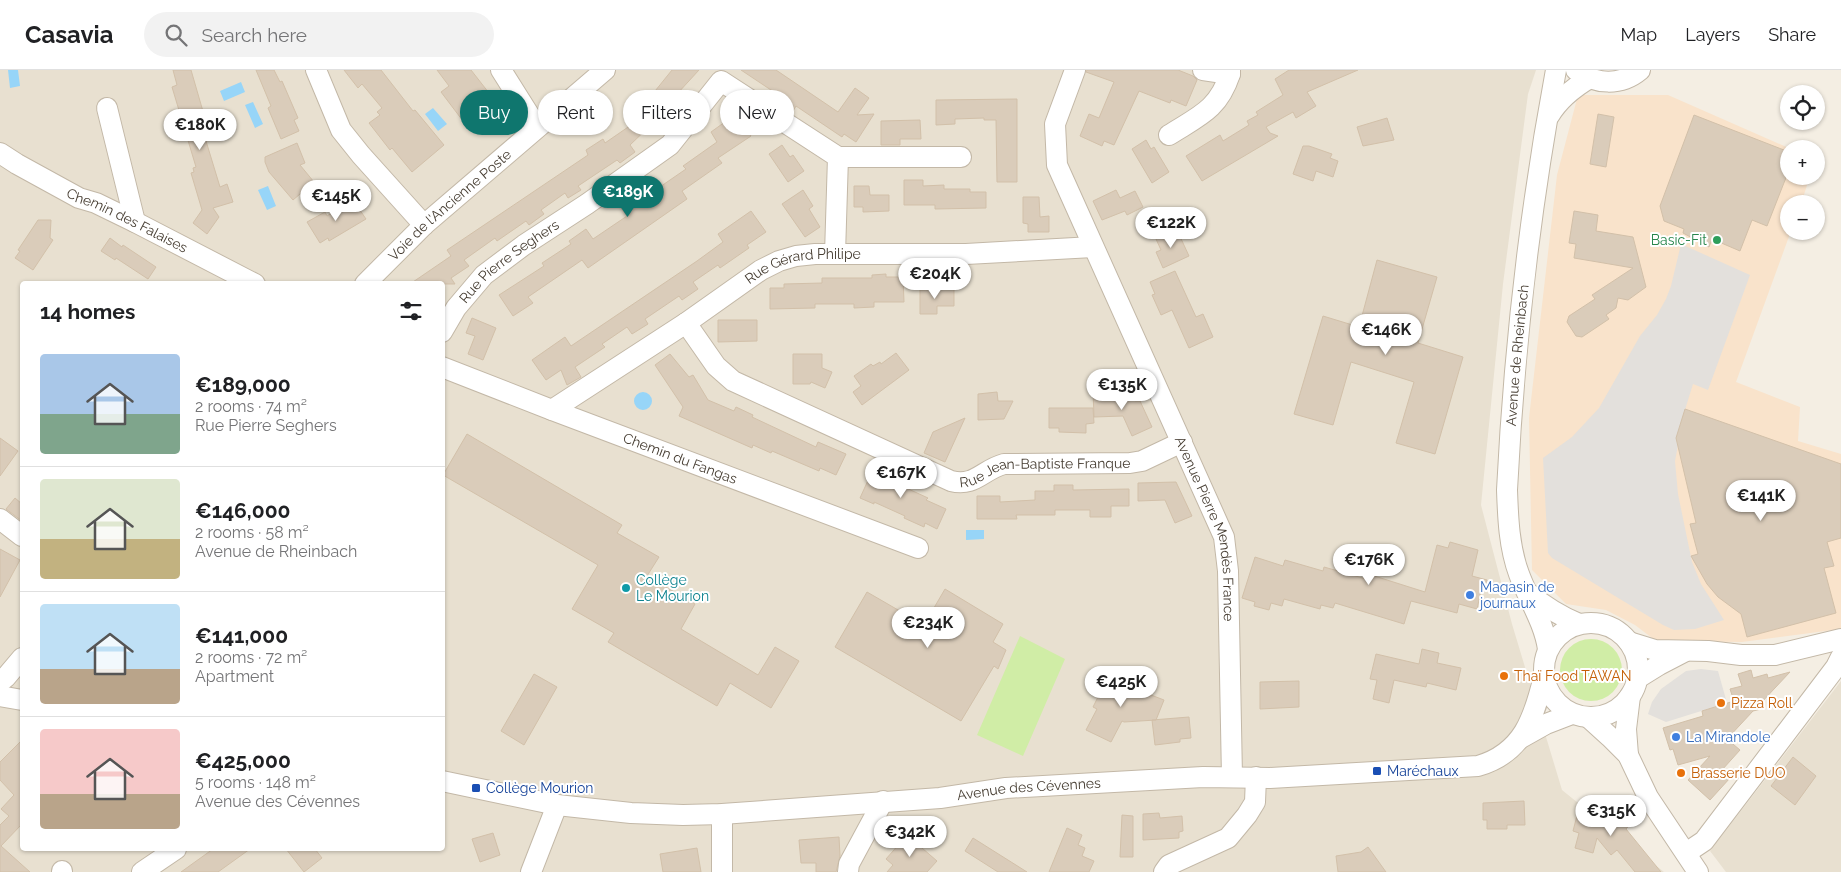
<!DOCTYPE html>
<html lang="en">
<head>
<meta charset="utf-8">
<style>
  :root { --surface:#fff; --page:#f2f2f2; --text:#202124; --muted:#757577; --line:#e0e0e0; --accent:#0f766e }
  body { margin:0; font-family:Raleway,sans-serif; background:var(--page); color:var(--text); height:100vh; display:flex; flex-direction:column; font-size:19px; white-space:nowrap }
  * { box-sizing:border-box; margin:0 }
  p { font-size:16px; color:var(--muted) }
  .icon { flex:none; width:28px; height:28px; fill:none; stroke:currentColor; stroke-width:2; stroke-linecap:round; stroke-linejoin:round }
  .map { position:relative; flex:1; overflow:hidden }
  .side { position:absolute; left:20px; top:211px; width:425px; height:570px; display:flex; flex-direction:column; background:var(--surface); border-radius:5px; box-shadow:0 1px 4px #0004 }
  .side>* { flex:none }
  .guide { position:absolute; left:460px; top:20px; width:475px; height:45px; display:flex; gap:10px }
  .controls { position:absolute; left:1780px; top:15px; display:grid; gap:10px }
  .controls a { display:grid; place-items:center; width:45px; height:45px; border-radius:50%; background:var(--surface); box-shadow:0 1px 4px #0004; font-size:25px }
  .price { position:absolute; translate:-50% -42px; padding:0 11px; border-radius:18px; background:#fff; color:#222; font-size:16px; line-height:32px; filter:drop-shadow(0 1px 2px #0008) }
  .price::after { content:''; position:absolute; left:50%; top:30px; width:15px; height:11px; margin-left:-8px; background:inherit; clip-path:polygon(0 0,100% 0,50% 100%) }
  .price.current { background:var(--accent); color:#fff }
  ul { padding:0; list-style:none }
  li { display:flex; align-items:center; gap:15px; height:125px; padding:0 20px }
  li+li { border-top:1px solid var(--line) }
  li span { display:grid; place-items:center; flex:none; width:140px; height:100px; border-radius:5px; color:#555 }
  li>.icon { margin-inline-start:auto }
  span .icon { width:60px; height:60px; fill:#fffc; stroke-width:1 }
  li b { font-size:21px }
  h2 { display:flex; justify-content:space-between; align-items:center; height:60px; padding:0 20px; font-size:21px }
  .tag { padding:0 18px; border-radius:22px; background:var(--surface); box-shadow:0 1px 4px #0004; font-size:18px; line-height:45px }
  .tag.current { background:var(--accent); color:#fff }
  header { display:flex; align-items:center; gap:30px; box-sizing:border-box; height:70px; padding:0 25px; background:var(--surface); border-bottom:1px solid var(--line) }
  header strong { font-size:24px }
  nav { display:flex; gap:28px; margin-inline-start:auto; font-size:18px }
  .search { width:350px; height:45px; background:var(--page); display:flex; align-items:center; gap:12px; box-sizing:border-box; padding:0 18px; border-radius:28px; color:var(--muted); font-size:19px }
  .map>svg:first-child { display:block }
  .residential { fill:#e8e0d0; fill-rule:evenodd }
  .commercial { fill:#f9e3cb }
  .green { fill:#d0eda6 }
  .parking { fill:#e3e0dc }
  .water { fill:#97d5f8 }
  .building { fill:#daccba; stroke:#d2c0a9 }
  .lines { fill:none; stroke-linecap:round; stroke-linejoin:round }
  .minor-casing { stroke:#c3b8a7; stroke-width:22 }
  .minor { stroke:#fff; stroke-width:20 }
  .leisure-dot { fill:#2e9e5b; stroke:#fff; stroke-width:2 }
  .culture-dot { fill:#0f9aa8; stroke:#fff; stroke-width:2 }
  .shop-dot { fill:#3f7fe0; stroke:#fff; stroke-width:2 }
  .food-dot { fill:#e8710a; stroke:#fff; stroke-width:2 }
  .transit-dot { fill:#1a4fb4; stroke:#fff; stroke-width:2 }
  .labels { text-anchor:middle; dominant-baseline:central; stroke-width:4; stroke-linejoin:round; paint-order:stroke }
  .street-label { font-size:14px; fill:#463d32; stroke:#fff }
  .leisure-label { font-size:14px; fill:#27864d; stroke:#fff; text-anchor:end }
  .culture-label { font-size:14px; fill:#0d838f; stroke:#fff; text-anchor:start }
  .shop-label { font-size:14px; fill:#366cbe; stroke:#fff; text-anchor:start }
  .food-label { font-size:14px; fill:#c56008; stroke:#fff; text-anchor:start }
  .transit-label { font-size:14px; fill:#164399; stroke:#fff; text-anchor:start }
</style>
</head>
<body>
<header>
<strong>Casavia</strong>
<div class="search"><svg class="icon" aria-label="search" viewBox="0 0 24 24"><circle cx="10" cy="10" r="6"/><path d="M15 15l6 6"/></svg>Search here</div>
<nav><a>Map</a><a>Layers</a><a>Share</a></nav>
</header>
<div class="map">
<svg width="1841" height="802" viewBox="0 0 1841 802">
  <rect width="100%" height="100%" fill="#f4eee3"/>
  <path class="residential" d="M0 0H1536L1528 24 1503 214 1481 435 1512 554 1562 720 1664 802H0ZM22 214H442V779H22Z
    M1841 611V802H1726L1710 781Z"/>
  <path class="commercial" d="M1578 25H1668L1791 79H1789V106H1810L1801 134H1789V161H1791L1736 312 1800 337 1798 371 1841 384V559L1742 572 1656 571 1635 555 1606 540 1566 534 1532 500 1529 348 1557 105Z"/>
  <path class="green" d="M1020 566 1065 589 1023 686 977 665Z
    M1560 600a31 31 0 1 1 62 0a31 31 0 1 1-62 0Z"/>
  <path class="parking" d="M1681 174 1750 205 1708 320 1693 314 1684 343 1675 391 1678 424 1692 492 1701 514 1724 550 1695 559 1674 560 1663 555 1552 488 1548 483 1543 388 1572 367 1599 338 1640 266 1657 245 1666 229 1671 216Z
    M1701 599 1718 601 1727 633 1666 652 1648 644 1652 632 1661 619 1686 601Z"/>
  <path class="water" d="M8 0H18L20 16 10 18Z
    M241 12 245 22 224 31 220 21Z
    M253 32 263 54 255 58 245 35Z
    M593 37 600 45 584 58 577 50Z
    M433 38 447 54 438 61 425 44Z
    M268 116 276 136 267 140 258 120Z
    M634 331a9 9 0 1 1 18 0a9 9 0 1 1-18 0Z
    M966 460H984V469L966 470Z"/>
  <path class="building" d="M173 0H191L211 69 206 71 220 117 227 114 233 132 213 138 219 147 207 164 193 153 202 140 191 103 194 102 193 98 196 97 172 17 177 15Z
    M256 0H274L280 12 282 11 298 48 294 50 299 61 281 69 268 38 271 36Z
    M344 0H381L413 41 415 40 444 75 412 102 392 78 390 80 369 53 380 45 377 42 382 38 362 14 358 18Z
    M437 0H471L496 32 466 55 441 22 449 16Z
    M672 0H699L677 24 681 27 665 46 656 55 654 52 630 75 635 82 620 93 617 90 578 116 581 120 568 128 565 123 541 140 544 144 529 155 526 151 497 171 495 168 464 190 469 196 451 208 455 214H410L451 186 447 180 588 85 586 80 603 69 605 73 634 53 632 50 650 33 647 31Z
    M741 0H776L838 42 855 18 869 28 857 45 874 44 856 72 844 64 842 67 796 36 793 41 777 30 780 26Z
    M1087 0H1178L1193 6 1197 10 1186 36 1171 30 1170 33 1139 21 1114 75 1104 71 1102 76 1080 66 1089 44 1099 48 1114 12 1086 2Z
    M1289 0H1358L1307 22 1316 36 1296 48 1293 42 1266 57 1270 63 1278 66 1202 111 1186 86 1220 65 1223 71 1249 55 1247 51 1258 45 1256 42 1283 25 1275 9Z
    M1017 29V112H997L996 50H984V48L955 49V54L936 55V30Z
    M736 44 751 66 718 88 722 93 682 121 687 129 588 198 582 190 528 227 533 233 513 246 499 225 544 196 542 193 571 174 569 171 586 159 593 169 627 146 620 136 637 124 639 127 652 118 654 121 686 99 683 96 717 72 711 62Z
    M1598 44 1614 47 1606 97 1590 94Z
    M1694 45 1789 82V100L1767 156 1752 150 1740 181 1712 169 1709 177 1683 163 1684 159 1664 151 1660 136Z
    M1387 48 1394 70 1363 76 1357 57Z
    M920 50 921 69H900V75H881V51Z
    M1146 70 1151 79 1154 77 1169 102 1152 113 1132 79Z
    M297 73 305 93 300 95 314 112 293 130 269 102 265 92V87Z
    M782 75 790 87 793 85 804 101 788 112 769 84Z
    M1303 76H1309L1332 84 1330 88 1338 91 1333 107 1316 101 1313 111 1293 104Z
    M904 110H923V116L944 115V119H970V122H986V138L935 139V135H904Z
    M854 116H869L870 125H889V141L863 142V137H854Z
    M803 120 813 136 809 139 820 157 805 167 782 134Z
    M1116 120 1120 128 1135 121 1143 137 1127 145 1125 141 1102 150 1093 131Z
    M1023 127H1039L1040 147 1049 146V162H1028V154L1023 153Z
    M353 130 366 149 329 171 328 168 320 173 307 152 325 142 327 146Z
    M751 141 766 162 747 175 749 178 720 198 718 195 693 212 698 219 682 230 679 226 645 249 648 254 632 264 627 257 602 274 605 277 575 297 581 307 567 315 561 300 546 310 532 290 565 267 571 276 697 191 723 172 718 164Z
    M1574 141 1598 145 1596 161 1633 167 1646 217 1628 230 1618 228 1616 238 1606 245 1609 249 1582 267 1576 266 1567 252 1569 246 1595 229 1592 225 1633 198 1574 188 1576 174 1569 173Z
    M38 150H51L50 168 53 170 33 200 15 188 20 181 18 180Z
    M1177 160 1189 186 1163 198 1156 182 1161 180 1156 169Z
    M110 168 122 177 123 175 156 197 148 209 116 188 115 190 101 181Z
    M1377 190 1437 207 1418 273 1463 287 1435 384 1396 373 1414 312 1351 292 1333 355 1294 344 1323 246 1359 257Z
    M1175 201 1196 247 1203 244 1213 267 1189 278 1172 240 1161 245 1152 225 1155 224 1150 212Z
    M886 204V207H903L904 232H874V237L854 238V234H815V238L770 239V218H784V214L822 213V208H872V205Z
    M954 219V236H937V244H920V220Z
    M472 248 496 258 483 290 468 284 475 266 466 263Z
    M718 250H757V271L718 272Z
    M896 283 909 300 862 335 853 322 861 316 854 306 871 294 873 296 880 292 881 294Z
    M670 284 689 307 693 305 708 330 734 341 736 337 753 345 752 347 816 377 818 372 846 384 836 405 820 398 819 401 772 381 771 383 753 375 752 378 679 346 683 337 655 295Z
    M793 284H822V298L832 302 825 318 811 312 810 314H793Z
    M1093 321H1108V328H1135V331H1140L1152 357 1132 366 1123 346 1094 347Z
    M997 322 998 331H1013L1004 349 978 350V324Z
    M1049 338H1093L1094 353 1086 354V363L1059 362V358H1049Z
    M1685 339 1841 394V468L1827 472 1834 496 1824 498 1836 543 1747 567 1741 544 1718 527 1707 514 1691 486 1698 484 1690 454 1696 453 1676 368Z
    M965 348 945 392 924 383 933 362Z
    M467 364 622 455 617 463 659 487 647 506 695 534 681 559 758 605 775 577 799 591 771 638 730 613 717 636 608 572 614 563 572 539 598 495 443 405Z
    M0 368 18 381 0 406Z
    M875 395 896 405 893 412 928 428 926 430 946 439 937 459 925 453 924 457 904 448 905 446 874 432V434L860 428Z
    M1176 412 1192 446 1175 453 1165 430 1138 431V413Z
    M1054 415H1073V420L1129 419V436H1111V447H1090V440H1055V445H1016L1017 449H977V426H1000V432L1035 430V421H1054Z
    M15 428 22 434V451L6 439Z
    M1450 472 1478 480 1472 506 1487 510 1484 522 1481 521 1477 539 1459 534 1457 543 1411 531 1404 554 1335 533 1333 538 1321 535 1320 539 1284 529 1282 536 1271 533 1269 540 1254 536 1255 532 1242 528 1255 487 1283 496 1285 490 1323 501 1324 497 1366 509 1368 504 1425 522 1437 475 1448 478Z
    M0 479 20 490 0 527Z
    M945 519 1003 554 993 572 1006 580 998 599 994 596 961 651 835 577 867 522 924 555Z
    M1422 579 1439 583 1437 593 1461 598 1456 620 1427 613 1426 617 1394 610 1389 633 1373 629 1377 610 1370 609 1376 584 1419 594Z
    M1751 600 1753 608 1767 604 1768 608 1790 602 1760 634 1761 639 1753 641 1727 669 1740 680 1722 700 1730 708 1710 730 1688 710 1710 686 1678 695 1673 679 1670 680 1663 658 1703 646 1702 641 1734 631 1730 619 1742 616 1738 604Z
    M534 604 557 617 524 675 501 661Z
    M1109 605 1150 626 1151 625 1164 630 1156 650 1124 652 1122 651 1111 672 1086 660 1097 639 1093 637Z
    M1299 611V637L1260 639V612Z
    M1189 647 1191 668 1180 669V672L1155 675 1152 650Z
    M22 670V756L21 755 1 776 30 802H0V755L9 746 1 739 14 725 0 710V692Z
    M1793 687 1816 706 1795 735 1771 716Z
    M1524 731 1525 755H1507V759H1487V750H1483V733Z
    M1580 734 1614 743 1615 738 1632 752 1626 759 1661 802H1635L1617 780 1611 785 1597 768 1593 783 1575 778 1579 763 1573 761Z
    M1159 743 1160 748 1182 746 1183 761 1179 762V768L1143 770V744Z
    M1122 745 1133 746V787H1120Z
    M1067 758 1082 765 1078 775 1085 778 1082 786 1094 791 1089 802H1049Z
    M493 763 500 785 480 792 472 769Z
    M907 765 937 791 927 802H887L893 795 886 789Z
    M839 767 840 786 836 802H816V793H801L799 770Z
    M973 768 1027 802H998L965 781Z
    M1368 777 1386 802H1338L1336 786 1361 782Z
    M697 778 701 802H663L660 784Z
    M213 779H250L218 802H181Z
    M286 779H315L322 788 304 802Z"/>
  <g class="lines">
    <g class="minor-casing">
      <g id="minor">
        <path d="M316 0 341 60 361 85 424 155"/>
        <path d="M501 0 537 57"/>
        <path id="s1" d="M1075 0 1055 54 1057 95 1224 467 1228 501 1232 707"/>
        <path d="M1203 0 1230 4V0"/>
        <path d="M1576 0C1595 15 1621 16 1640 0"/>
        <path d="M107 38 135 152"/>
        <path d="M1549 46C1559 29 1573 18 1590 8"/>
        <path d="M1169 65C1199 46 1218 40 1230 4"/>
        <path id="s2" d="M0 83 17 94 79 128 96 133 135 152 255 214"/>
        <path d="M838 87H961"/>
        <path id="s3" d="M365 214 424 155 605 0"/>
        <path id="s4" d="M686 253 716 296 733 311 951 411C975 417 982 400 1004 394L1130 393 1142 391 1182 372"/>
        <path id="s5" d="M442 262 456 238 484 205 524 175 587 134 670 75 721 11 838 87 835 184"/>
        <path id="s6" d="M442 297 552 340 918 478"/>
        <path id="s7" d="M552 340 686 253 761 200 779 191 796 186 815 184H966L1093 177"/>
        <path d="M0 449 22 466"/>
        <path d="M1528 523C1544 536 1560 546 1579 554"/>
        <circle cx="1591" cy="600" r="47"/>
        <path d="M1629 572 1655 580 1708 581 1741 585H1775L1841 569"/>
        <path id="s8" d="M1548 579C1544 552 1528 529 1519 504 1509 477 1508 448 1507 420 1514 279 1530 138 1556 0"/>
        <path d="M1638 608 1659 595 1684 582"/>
        <path d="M0 612 6 607 22 588"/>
        <path d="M0 626 22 630"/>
        <path d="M1588 647 1610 667 1628 685 1648 727 1698 802"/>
        <path d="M1521 668 1546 654 1572 644"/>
        <path d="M1628 685 1626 659 1630 626"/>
        <path id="s9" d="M442 711 557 735 631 743 683 745 722 744 940 728 1006 718 1203 707 1270 708 1478 696C1523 683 1534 648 1544 606"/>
        <path d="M722 744V802"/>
        <path d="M1686 783 1704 771 1836 597 1841 587"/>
        <path d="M62 801V802"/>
        <path d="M142 802 176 779"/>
        <path d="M531 802 557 735"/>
        <path d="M848 802 849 794 883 731"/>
        <path d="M1164 802 1169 795 1228 768 1247 745 1255 732 1256 707"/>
      </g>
    </g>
    <use href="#minor" class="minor"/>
  </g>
  <circle class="leisure-dot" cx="1717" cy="170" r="5"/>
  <circle class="culture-dot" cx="626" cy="518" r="5"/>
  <g class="shop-dot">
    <circle cx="1470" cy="525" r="5"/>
    <circle cx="1676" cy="667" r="5"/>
  </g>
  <g class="food-dot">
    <circle cx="1504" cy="606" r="5"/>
    <circle cx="1721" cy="633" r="5"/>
    <circle cx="1681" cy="703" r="5"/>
  </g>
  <g class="transit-dot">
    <rect x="1372" y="696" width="10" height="10" rx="2.5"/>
    <rect x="471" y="713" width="10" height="10" rx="2.5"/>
  </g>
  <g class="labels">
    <g class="street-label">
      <text stroke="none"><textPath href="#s3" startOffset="116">Voie de l'Ancienne Poste</textPath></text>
      <text stroke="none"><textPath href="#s2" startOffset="144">Chemin des Falaises</textPath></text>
      <text stroke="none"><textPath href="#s5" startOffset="99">Rue Pierre Seghers</textPath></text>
      <text stroke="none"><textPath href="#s7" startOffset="294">Rue Gérard Philipe</textPath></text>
      <text stroke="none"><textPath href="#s8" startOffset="301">Avenue de Rheinbach</textPath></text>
      <text stroke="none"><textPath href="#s6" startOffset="255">Chemin du Fangas</textPath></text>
      <text stroke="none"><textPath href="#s4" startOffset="411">Rue Jean-Baptiste Franque</textPath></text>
      <text stroke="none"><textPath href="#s1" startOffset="494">Avenue Pierre Mendès France</textPath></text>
      <text stroke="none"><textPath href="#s9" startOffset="591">Avenue des Cévennes</textPath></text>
    </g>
    <g class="leisure-label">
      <text x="1707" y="170">Basic-Fit</text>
    </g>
    <g class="culture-label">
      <text x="636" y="510">Collège<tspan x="636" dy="16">Le Mourion</tspan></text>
    </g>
    <g class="shop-label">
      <text x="1480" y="517">Magasin de<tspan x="1480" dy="16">journaux</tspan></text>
      <text x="1686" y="667">La Mirandole</text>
    </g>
    <g class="food-label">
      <text x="1514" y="606">Thaï Food TAWAN</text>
      <text x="1731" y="633">Pizza Roll</text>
      <text x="1691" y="703">Brasserie DUO</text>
    </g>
    <g class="transit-label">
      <text x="1387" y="701">Maréchaux</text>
      <text x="486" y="718">Collège Mourion</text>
    </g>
  </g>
</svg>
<div class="controls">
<a><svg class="icon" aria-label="locate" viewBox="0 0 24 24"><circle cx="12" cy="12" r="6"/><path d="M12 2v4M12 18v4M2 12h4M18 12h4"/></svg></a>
<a>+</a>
<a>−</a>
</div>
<b class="price" style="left:200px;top:81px">€180K</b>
<b class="price current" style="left:628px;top:148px">€189K</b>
<b class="price" style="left:336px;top:152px">€145K</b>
<b class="price" style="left:1171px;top:179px">€122K</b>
<b class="price" style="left:935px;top:230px">€204K</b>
<b class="price" style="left:1386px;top:286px">€146K</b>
<b class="price" style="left:1122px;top:341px">€135K</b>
<b class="price" style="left:901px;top:429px">€167K</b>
<b class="price" style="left:1761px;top:452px">€141K</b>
<b class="price" style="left:1369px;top:516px">€176K</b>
<b class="price" style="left:928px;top:579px">€234K</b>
<b class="price" style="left:1121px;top:638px">€425K</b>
<b class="price" style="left:1611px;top:767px">€315K</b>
<b class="price" style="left:910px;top:788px">€342K</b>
<div class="guide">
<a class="tag current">Buy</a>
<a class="tag">Rent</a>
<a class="tag">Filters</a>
<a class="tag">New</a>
</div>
<section class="side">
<h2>14 homes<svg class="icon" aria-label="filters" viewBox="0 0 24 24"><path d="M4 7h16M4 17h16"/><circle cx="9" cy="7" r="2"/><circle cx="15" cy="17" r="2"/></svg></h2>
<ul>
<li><span style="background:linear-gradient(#a9c7e8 60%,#7fa58c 0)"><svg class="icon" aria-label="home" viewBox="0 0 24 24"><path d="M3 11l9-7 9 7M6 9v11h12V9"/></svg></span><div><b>€189,000</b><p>2 rooms · 74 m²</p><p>Rue Pierre Seghers</p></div></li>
<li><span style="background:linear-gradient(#dfe7d0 60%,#c2b280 0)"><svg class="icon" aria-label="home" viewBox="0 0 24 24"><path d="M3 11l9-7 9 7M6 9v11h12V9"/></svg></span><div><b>€146,000</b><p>2 rooms · 58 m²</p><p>Avenue de Rheinbach</p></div></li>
<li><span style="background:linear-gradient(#bfe0f5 65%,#b9a48a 0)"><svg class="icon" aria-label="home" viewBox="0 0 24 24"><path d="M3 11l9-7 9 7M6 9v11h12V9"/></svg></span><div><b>€141,000</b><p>2 rooms · 72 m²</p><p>Apartment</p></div></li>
<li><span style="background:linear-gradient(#f6c9c9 65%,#b9a48a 0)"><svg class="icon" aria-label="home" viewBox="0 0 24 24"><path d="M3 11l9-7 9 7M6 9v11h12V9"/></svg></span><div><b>€425,000</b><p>5 rooms · 148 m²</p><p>Avenue des Cévennes</p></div></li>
</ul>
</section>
</div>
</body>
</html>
